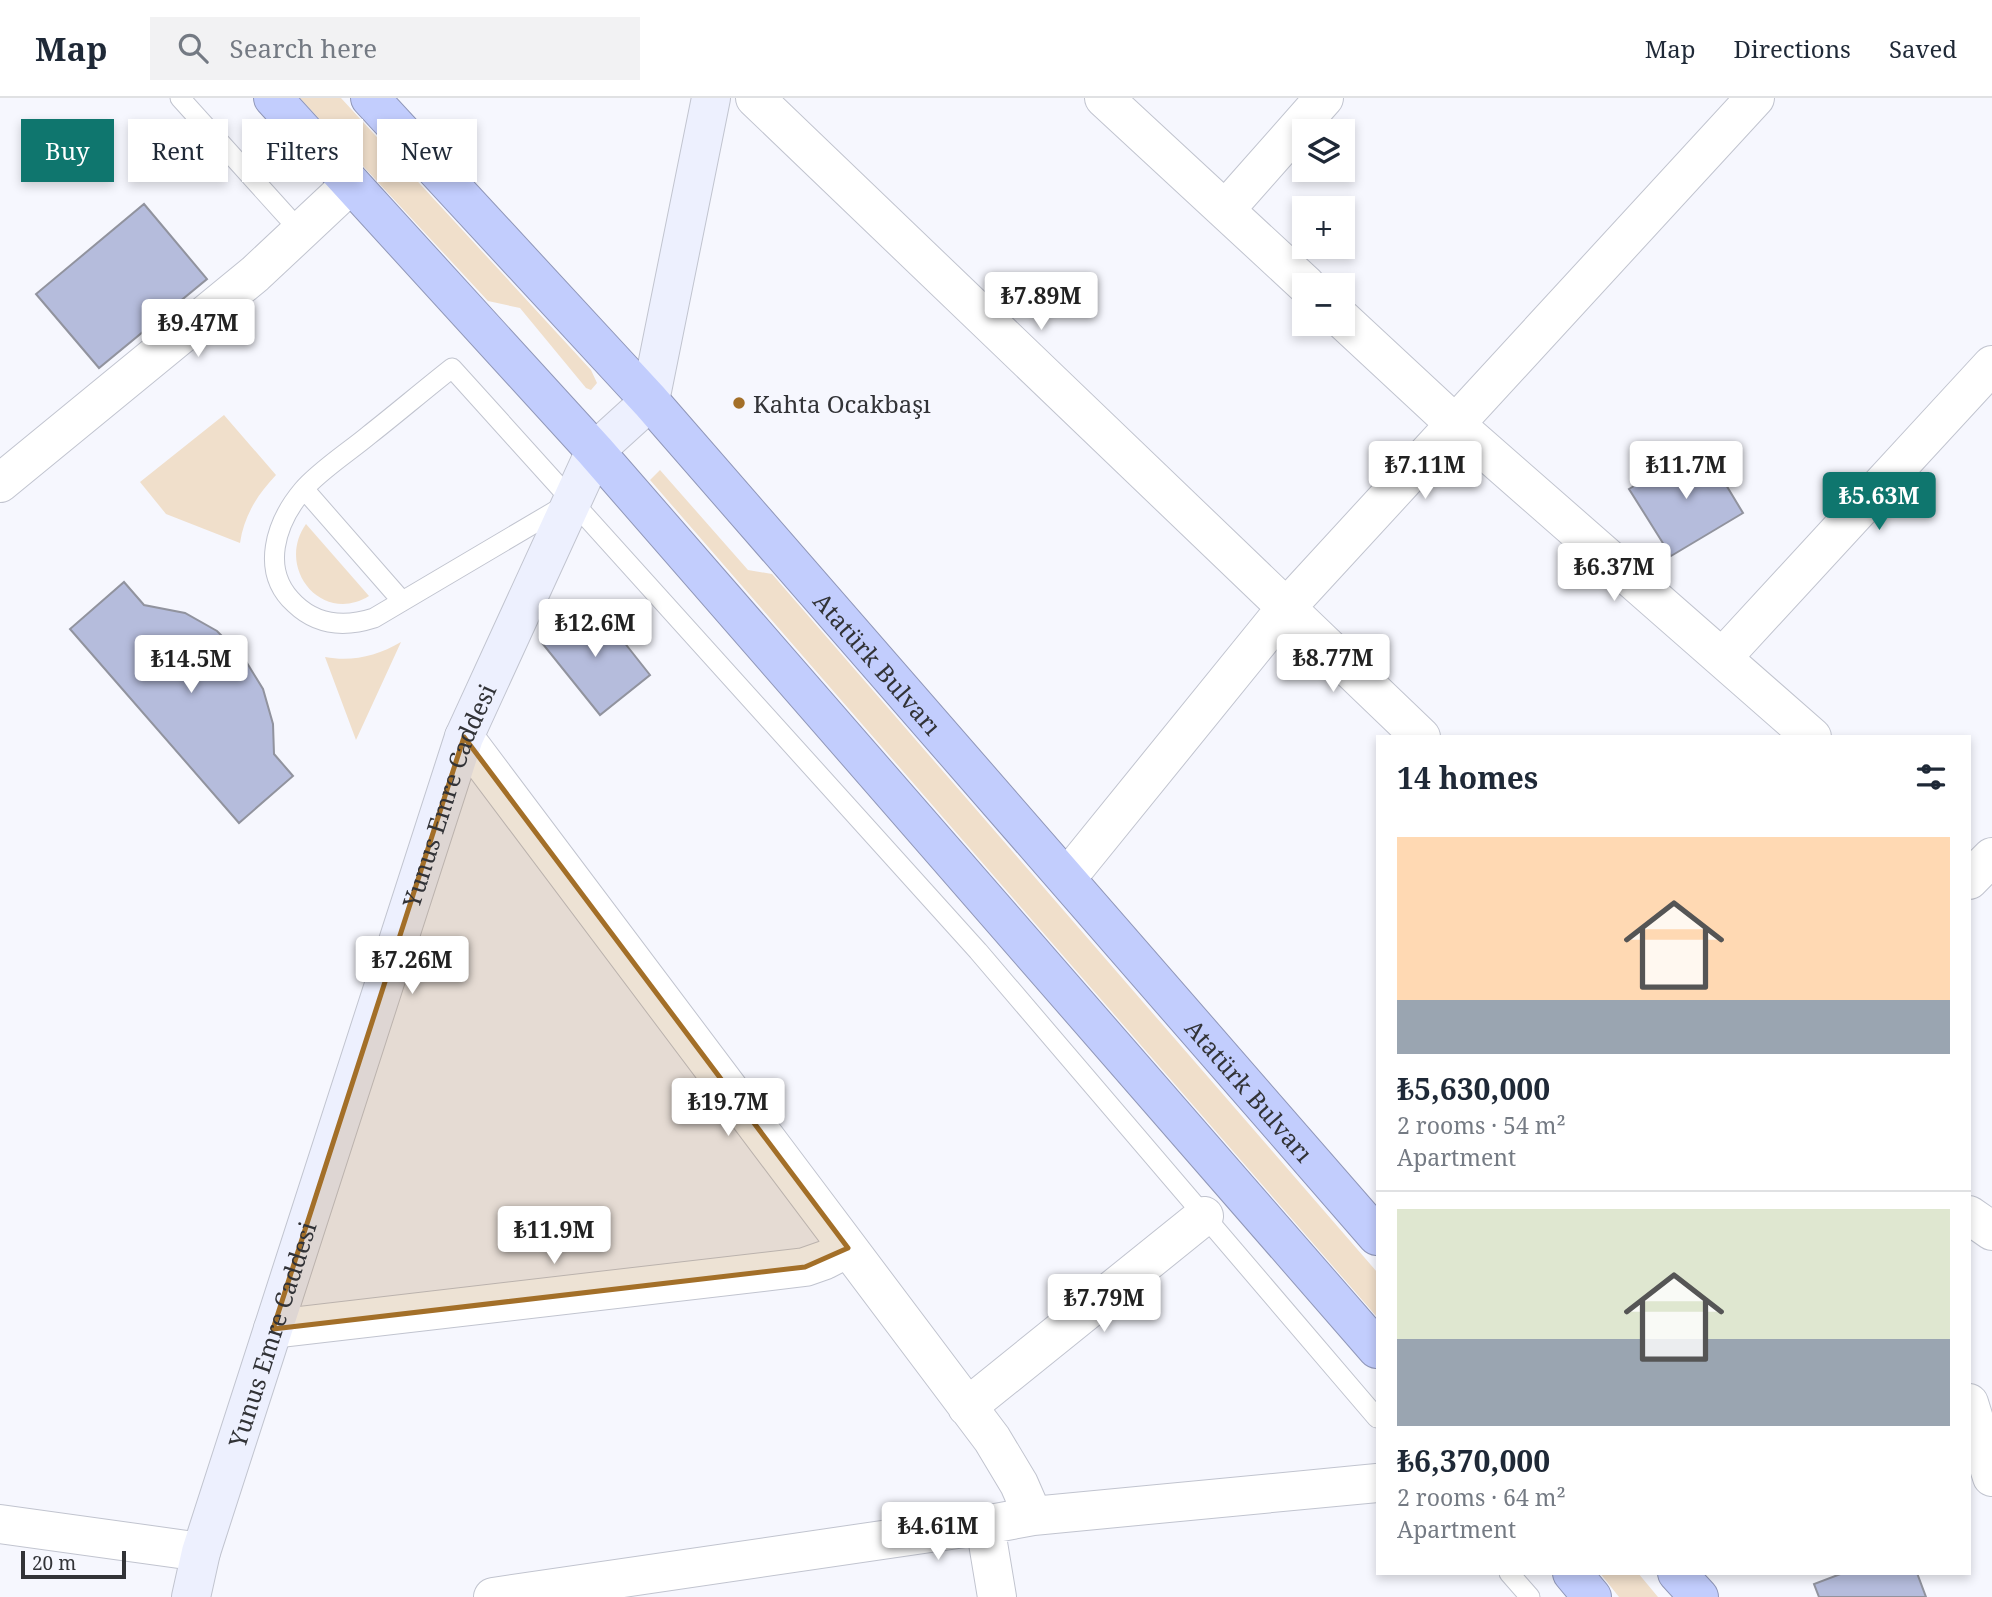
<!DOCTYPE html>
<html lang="en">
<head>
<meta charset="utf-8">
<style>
  :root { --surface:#fff; --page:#f2f2f3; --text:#1f2937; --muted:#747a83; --line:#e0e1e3; --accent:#0f766e }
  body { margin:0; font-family:"Noto Serif",serif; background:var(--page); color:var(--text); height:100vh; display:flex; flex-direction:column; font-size:26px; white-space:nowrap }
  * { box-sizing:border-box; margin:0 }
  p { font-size:23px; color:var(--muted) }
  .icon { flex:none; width:38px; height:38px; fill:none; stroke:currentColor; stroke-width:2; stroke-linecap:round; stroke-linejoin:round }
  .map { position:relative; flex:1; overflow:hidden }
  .drawer { position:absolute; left:1376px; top:637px; width:595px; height:840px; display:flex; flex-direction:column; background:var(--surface); border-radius:0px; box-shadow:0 4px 10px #0003 }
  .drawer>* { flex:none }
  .hud { position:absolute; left:21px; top:21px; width:665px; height:63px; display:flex; gap:14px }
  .tools { position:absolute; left:1292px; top:21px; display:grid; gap:14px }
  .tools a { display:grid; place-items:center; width:63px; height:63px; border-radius:0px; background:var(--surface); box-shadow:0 4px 10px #0003; font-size:35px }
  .scale { position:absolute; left:21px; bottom:18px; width:105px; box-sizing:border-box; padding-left:7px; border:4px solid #323337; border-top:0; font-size:19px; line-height:24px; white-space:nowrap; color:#323337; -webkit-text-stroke:5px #f6f7fe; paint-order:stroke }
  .price { position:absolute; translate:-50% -60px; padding:0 16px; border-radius:7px; background:#fff; color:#222; font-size:23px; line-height:46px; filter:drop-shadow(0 2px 4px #0008) }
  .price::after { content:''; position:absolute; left:50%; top:42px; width:21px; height:16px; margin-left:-10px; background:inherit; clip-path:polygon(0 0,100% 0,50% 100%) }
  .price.selected { background:var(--accent); color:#fff }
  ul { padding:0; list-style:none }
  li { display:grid; align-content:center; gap:14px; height:371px; padding:0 21px }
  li+li { border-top:2px solid var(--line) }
  li span { display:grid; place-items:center; height:217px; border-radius:0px; color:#555 }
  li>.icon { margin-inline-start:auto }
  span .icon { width:126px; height:126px; fill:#fffc; stroke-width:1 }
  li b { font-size:30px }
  h2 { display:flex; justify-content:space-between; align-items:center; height:84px; padding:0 21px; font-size:30px }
  .tag { padding:0 24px; border-radius:0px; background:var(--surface); box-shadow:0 4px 10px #0003; font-size:24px; line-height:63px }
  .tag.selected { background:var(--accent); color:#fff }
  header { display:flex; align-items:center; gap:42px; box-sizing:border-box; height:98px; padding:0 35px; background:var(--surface); border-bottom:2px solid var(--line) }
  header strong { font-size:33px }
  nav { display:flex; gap:38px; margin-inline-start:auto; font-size:24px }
  .search { width:490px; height:63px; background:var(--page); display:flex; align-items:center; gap:18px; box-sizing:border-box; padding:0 24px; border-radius:0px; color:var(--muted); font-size:26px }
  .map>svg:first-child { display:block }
  .green { fill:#f0dfcb }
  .building { fill:#b5bcdc; stroke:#91939e; stroke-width:2 }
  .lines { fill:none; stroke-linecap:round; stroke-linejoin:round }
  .lane-casing { stroke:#c1c4cf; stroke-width:21 }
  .street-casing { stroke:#c1c4cf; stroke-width:40 }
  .secondary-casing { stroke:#c1c4cf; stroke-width:40 }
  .highway-casing { stroke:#9097b8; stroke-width:40 }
  .lane { stroke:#fff; stroke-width:19 }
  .street { stroke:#fff; stroke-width:38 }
  .secondary { stroke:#edf0fe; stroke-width:38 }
  .highway { stroke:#c2cdfd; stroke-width:38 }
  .marked { fill:#a36f28; fill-opacity:0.2; stroke:#a36f28; stroke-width:5; stroke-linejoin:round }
  .poi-dot { fill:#a36f28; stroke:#f6f7fe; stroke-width:2.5 }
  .labels { text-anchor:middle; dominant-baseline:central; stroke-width:7; stroke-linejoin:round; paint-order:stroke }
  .poi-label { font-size:24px; fill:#323337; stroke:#f6f7fe; text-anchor:start }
  .street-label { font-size:24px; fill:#323337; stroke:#f6f7fe }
</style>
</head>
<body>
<header>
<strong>Map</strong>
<div class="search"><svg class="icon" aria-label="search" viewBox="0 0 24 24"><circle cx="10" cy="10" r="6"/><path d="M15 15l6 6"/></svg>Search here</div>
<nav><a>Map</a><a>Directions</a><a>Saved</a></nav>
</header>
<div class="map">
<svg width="1992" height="1499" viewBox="0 0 1992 1499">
  <rect width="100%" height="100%" fill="#f6f7fe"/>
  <path class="green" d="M300 0H341L591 272 597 285 591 292 586 290 520 210 488 203Z
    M224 317 276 377C257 397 244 418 240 445L166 416 140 384Z
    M660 372 748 472 772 476 1377 1174V1219L650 382Z
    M306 426 369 498C322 527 275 470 306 426Z
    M401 544 356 642 325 559C352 564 377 558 401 544Z
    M1600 1475H1638L1658 1499H1619Z"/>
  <path class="building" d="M144 106 207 181 99 270 36 196Z
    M1702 347 1743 415 1671 458 1629 391Z
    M124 484 144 507 185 515 217 533 244 560 263 591 273 626 274 656 293 678 239 725 70 531Z
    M601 515 650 577 600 617 542 545 560 521Z
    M1843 1475H1917L1926 1499H1819L1814 1486Z"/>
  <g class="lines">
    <g class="lane-casing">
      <path id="lane" d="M180 0 301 134
        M452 270 572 403 374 520C346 529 318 528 295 506 259 473 276 424 303 392 319 373 350 353 369 337 397 315 424 292 452 270Z
        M304 391 402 503
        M572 403 978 853 1377 1320
        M1509 1475 1530 1499"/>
    </g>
    <g class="street-casing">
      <path id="street" d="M755 0 1421 639
        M1104 0 1306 187
        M1225 112 1324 0
        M1342 221 1455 326 1812 639
        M0 385 255 176 351 86
        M1722 560 1992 267
        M464 639 992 1341 1019 1386 1033 1418
        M1067 780 1285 511 1755 0
        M1969 782 1992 759
        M1969 1117 1992 1133
        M273 1231 805 1169 825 1162 848 1150
        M1969 1305 1992 1379
        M967 1309 1204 1118
        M0 1426 201 1454
        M985 1427 997 1499
        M493 1499 985 1427 1033 1418 1377 1385"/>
    </g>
    <g class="secondary-casing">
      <g id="secondary">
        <path id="s1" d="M191 1499 201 1454 464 639 595 353 650 303 711 0"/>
      </g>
    </g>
    <g class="highway-casing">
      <g id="highway">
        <path d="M273 0 595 353 1377 1251"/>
        <path id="s2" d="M370 0 650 303 1377 1138"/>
        <path d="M1572 1475 1592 1499"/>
        <path d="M1677 1475 1699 1499"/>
      </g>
    </g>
    <use href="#lane" class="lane"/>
    <use href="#street" class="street"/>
    <use href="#secondary" class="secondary"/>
    <use href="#highway" class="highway"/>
  </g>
  <path class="marked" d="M464 639 848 1150 805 1169 273 1231Z"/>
  <circle class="poi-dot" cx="739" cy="305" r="7"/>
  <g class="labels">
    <g class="poi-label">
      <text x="753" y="305">Kahta Ocakbaşı</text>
    </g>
    <g class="street-label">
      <text stroke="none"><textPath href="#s2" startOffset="760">Atatürk Bulvarı</textPath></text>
      <text stroke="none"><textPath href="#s1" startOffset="842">Yunus Emre Caddesi</textPath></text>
      <text stroke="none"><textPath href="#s2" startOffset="1326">Atatürk Bulvarı</textPath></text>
      <text stroke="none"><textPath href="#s1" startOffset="275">Yunus Emre Caddesi</textPath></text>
    </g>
  </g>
</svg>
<div class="tools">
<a><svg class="icon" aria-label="layers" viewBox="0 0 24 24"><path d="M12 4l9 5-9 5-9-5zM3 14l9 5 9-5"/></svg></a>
<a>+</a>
<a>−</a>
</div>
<div class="scale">20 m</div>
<b class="price" style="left:1041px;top:234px">₺7.89M</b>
<b class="price" style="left:198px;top:261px">₺9.47M</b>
<b class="price" style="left:1425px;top:403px">₺7.11M</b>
<b class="price" style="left:1686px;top:403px">₺11.7M</b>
<b class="price selected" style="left:1879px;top:434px">₺5.63M</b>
<b class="price" style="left:1614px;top:505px">₺6.37M</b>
<b class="price" style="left:595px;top:561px">₺12.6M</b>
<b class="price" style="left:1333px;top:596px">₺8.77M</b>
<b class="price" style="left:191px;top:597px">₺14.5M</b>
<b class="price" style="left:412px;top:898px">₺7.26M</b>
<b class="price" style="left:728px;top:1040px">₺19.7M</b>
<b class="price" style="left:554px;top:1168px">₺11.9M</b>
<b class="price" style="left:1104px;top:1236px">₺7.79M</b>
<b class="price" style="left:938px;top:1464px">₺4.61M</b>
<div class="hud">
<a class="tag selected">Buy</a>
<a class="tag">Rent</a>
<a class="tag">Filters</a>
<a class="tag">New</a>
</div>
<section class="drawer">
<h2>14 homes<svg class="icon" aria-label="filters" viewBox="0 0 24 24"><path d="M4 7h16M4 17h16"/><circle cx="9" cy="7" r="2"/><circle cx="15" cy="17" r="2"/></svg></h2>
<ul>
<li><span style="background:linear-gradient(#ffd9b3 75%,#9aa5b1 0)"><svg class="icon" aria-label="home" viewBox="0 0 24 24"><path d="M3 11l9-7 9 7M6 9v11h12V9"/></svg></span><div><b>₺5,630,000</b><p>2 rooms · 54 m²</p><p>Apartment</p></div></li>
<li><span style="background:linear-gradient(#dfe7d0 60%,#9aa5b1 0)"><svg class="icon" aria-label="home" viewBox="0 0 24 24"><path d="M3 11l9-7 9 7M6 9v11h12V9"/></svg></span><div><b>₺6,370,000</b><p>2 rooms · 64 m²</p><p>Apartment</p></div></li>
</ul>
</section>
</div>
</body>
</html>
